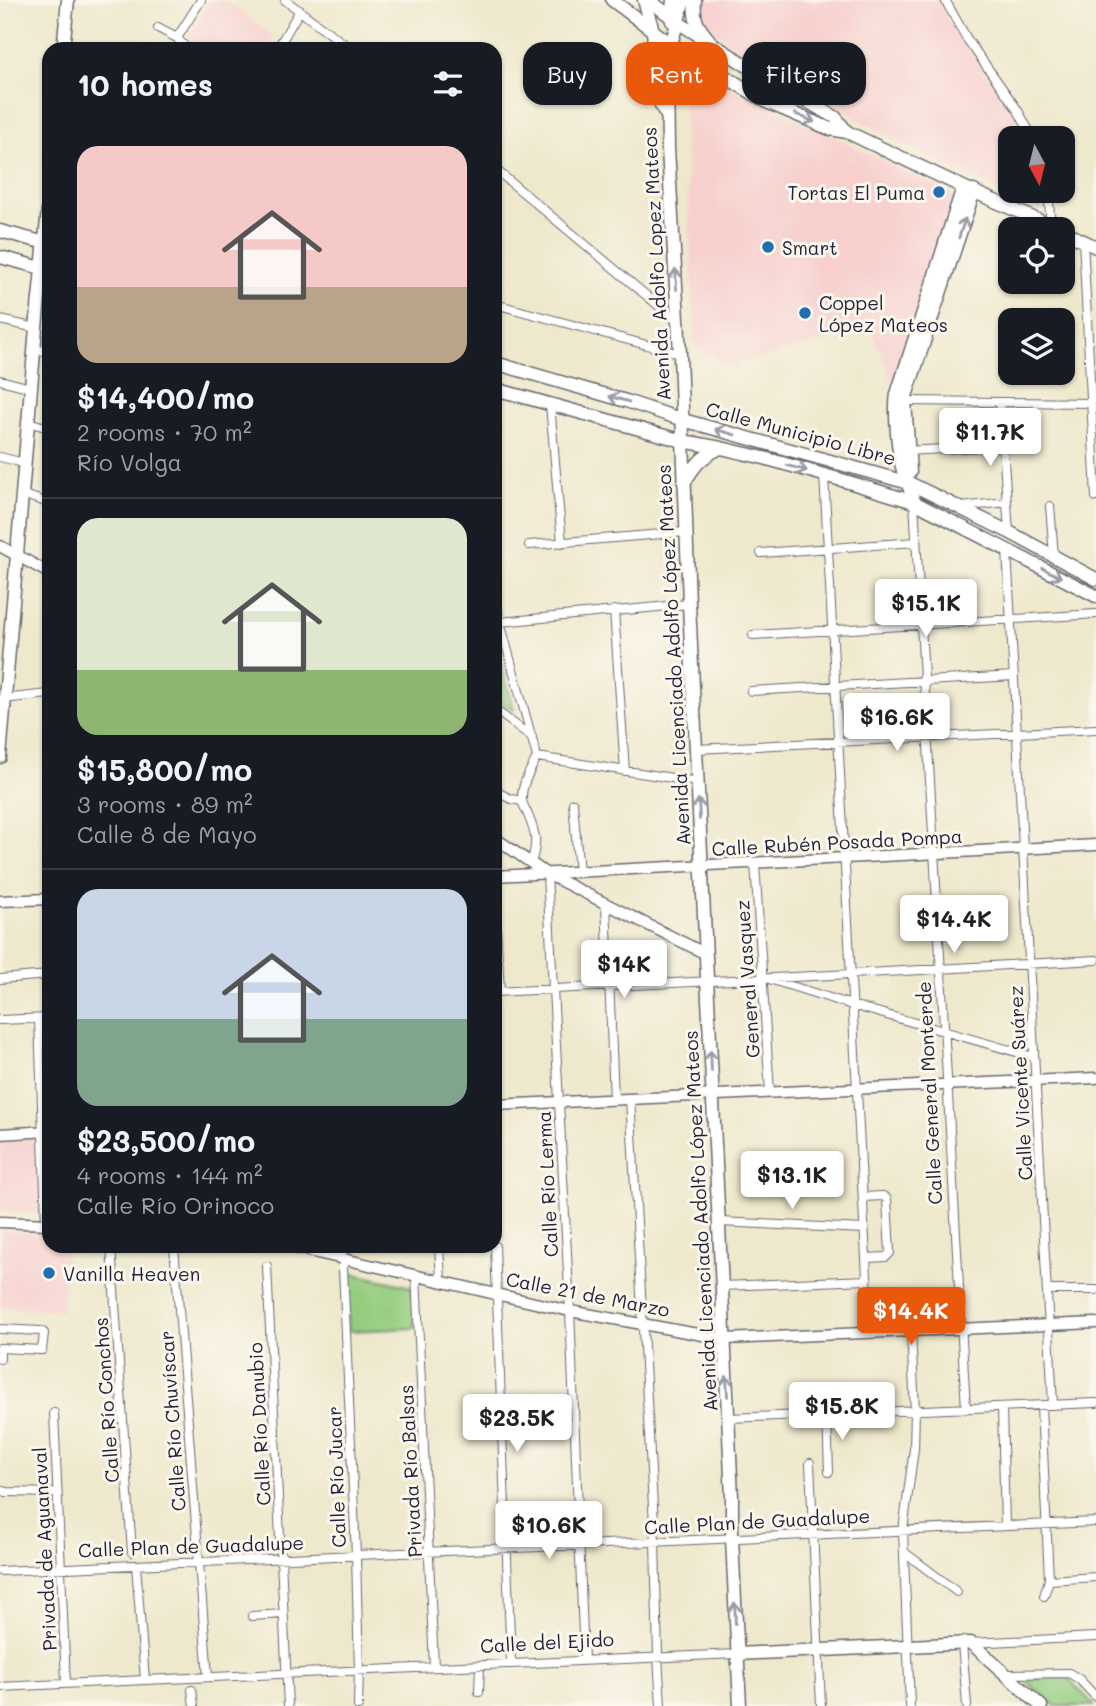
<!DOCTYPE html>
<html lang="en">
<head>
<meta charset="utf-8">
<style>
  :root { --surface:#171b24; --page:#242831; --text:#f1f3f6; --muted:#9ea1a6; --line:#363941; --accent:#ea580c }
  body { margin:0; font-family:Mali,sans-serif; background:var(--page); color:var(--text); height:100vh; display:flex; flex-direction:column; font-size:26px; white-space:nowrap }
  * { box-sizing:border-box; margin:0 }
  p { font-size:23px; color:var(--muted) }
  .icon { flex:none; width:38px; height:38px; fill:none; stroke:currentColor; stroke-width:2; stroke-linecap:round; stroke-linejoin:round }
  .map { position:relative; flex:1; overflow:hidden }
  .side { position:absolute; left:42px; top:42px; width:460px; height:1211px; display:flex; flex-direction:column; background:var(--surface); border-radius:21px; box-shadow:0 2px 5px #0004 }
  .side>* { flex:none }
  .guide { position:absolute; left:523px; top:42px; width:467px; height:63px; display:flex; gap:14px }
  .needle { width:46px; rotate:173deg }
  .buttons { position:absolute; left:998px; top:126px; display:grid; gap:14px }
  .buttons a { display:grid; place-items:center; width:77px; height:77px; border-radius:14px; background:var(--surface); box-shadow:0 2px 5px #0004; font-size:35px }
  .price { position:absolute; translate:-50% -60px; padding:0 16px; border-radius:7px; background:#fff; color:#222; font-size:23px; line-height:46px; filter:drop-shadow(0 2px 4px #0008) }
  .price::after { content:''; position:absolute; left:50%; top:42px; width:21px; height:16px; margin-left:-10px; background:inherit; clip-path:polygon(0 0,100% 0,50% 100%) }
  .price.selected { background:var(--accent); color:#fff }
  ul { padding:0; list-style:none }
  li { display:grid; align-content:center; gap:14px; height:371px; padding:0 35px }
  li+li { border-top:2px solid var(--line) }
  li span { display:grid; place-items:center; height:217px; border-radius:21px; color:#555 }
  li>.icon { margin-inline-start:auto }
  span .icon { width:126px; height:126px; fill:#fffc; stroke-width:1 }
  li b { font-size:30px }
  h2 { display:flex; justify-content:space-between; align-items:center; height:84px; padding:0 35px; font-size:30px }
  .chip { padding:0 24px; border-radius:21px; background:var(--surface); box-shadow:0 2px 5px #0004; font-size:24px; line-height:63px }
  .chip.selected { background:var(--accent); color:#fff }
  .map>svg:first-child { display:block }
  .built { fill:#f7d0ce }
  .green { fill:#95cd80; stroke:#5c785e; stroke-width:2 }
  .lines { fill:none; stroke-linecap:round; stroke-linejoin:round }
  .minor-casing { stroke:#69676e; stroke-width:10 }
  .tertiary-casing { stroke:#69676e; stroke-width:13 }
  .secondary-casing { stroke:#69676e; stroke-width:15 }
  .primary-casing { stroke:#69676e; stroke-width:15 }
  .minor { stroke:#fff; stroke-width:8 }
  .tertiary { stroke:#fff; stroke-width:10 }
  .secondary { stroke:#fff; stroke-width:12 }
  .primary { stroke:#fff; stroke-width:12 }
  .oneway { stroke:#9c9ca7 }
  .poi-dot { fill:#1f6fb2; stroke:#fbf7ec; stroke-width:2.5 }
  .labels { text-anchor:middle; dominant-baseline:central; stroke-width:6; stroke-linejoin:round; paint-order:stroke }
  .poi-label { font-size:19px; fill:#22223b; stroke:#fbf7ec; text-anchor:start }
  .street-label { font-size:19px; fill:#22223b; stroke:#fbf7ec }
</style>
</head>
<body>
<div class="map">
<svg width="1096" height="1706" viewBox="0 0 1096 1706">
  <rect width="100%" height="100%" fill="#fbf7ec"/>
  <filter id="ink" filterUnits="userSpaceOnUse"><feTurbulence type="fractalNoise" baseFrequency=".0143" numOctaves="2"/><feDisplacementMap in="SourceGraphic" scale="14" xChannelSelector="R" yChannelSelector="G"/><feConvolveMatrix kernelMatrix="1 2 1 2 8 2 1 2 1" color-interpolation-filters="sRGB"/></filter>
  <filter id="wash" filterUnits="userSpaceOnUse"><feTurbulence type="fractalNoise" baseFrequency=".00686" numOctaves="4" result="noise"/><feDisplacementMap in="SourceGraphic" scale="28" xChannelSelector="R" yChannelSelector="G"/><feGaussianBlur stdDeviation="1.57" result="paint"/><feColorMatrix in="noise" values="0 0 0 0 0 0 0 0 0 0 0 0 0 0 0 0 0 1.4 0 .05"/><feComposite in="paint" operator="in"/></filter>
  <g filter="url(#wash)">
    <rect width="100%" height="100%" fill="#eee8cc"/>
    <path class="built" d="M212 0H224L273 35 265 49H199L187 37Z
      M699 0H938L945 15 1012 112 1027 138H1010V191H1045V206L1042 210 930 158 774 74 699 21Z
      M710 77 954 195 893 383 871 329 741 363 735 370 695 345 682 80Z
      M38 1138 41 1213 0 1211V1140Z
      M0 1230 49 1232V1246H66L62 1311 0 1307Z"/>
    <path class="green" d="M495 638 514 710 495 698Z
      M346 1272 412 1287 415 1328 349 1331Z
      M1067 1677 1095 1706H1055L1024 1679Z"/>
  </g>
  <g filter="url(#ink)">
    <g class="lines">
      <g class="minor-casing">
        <path id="minor" d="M285 0 351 49
          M945 0 967 39 1017 109 1033 138
          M158 28 177 38 187 49
          M177 38 201 0
          M277 49 300 10
          M495 169 678 322
          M1048 191 1051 226
          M1083 240 1096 497
          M495 304 680 354
          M0 320 36 328
          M34 348 49 353
          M0 380 31 388
          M902 401 1091 403
          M1000 403 1009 532
          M550 404 562 543
          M28 422 49 428
          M905 451 1003 446
          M0 457 24 463
          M824 475 870 1333
          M21 494 49 503
          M914 502 966 1409
          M1050 506 1054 556
          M961 507 1007 502
          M529 545 686 532
          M1007 550 1053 1405
          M761 553 916 542
          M495 596 500 622 537 757C531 770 521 784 522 799 522 804 526 810 528 815 536 834 538 842 531 863
          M614 610 625 771
          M500 622 689 604
          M753 635 1096 614
          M751 691 1014 676
          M3 699 49 694
          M495 710 532 737
          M696 749 1096 729
          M537 757 698 782
          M495 791 511 799 522 801
          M573 803 579 872
          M755 863 770 1093
          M547 874 570 1311 584 1660
          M606 903 614 1099
          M495 909 500 991
          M0 979 49 975
          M769 979 852 1005 1034 1057
          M495 992 851 974 1096 960
          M39 1019 46 1223
          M0 1020 49 1018
          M630 1098 655 1542 658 1656 661 1706
          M863 1197 883 1196 887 1199 890 1253 886 1257 866 1258
          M719 1222 864 1229
          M111 1246 132 1552
          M174 1246 208 1677
          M342 1246 356 1555 359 1671 358 1706
          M439 1246 441 1280
          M495 1246 511 1663
          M267 1266 288 1706
          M416 1274 434 1667
          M722 1286 867 1280
          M1047 1290H1096
          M0 1329 41 1331 44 1333 42 1350 0 1348
          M0 1354V1359
          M1041 1406 1049 1580 1044 1596
          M1002 1407 1005 1526
          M54 1413 66 1683
          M827 1414 829 1472
          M729 1418 1096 1403
          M810 1463 821 1706
          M0 1490 6 1492 57 1493
          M904 1552 957 1592
          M136 1565 145 1680
          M0 1571 1096 1522
          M1049 1580 1096 1577
          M252 1616 283 1614
          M962 1643 967 1706
          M971 1643 1096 1637
          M1007 1674 1069 1673 1079 1679 1096 1697
          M0 1687 145 1680 737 1654
          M192 1690 194 1706
          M479 1692 480 1665
          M910 1706 903 1530 914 1449 915 1411 911 1331"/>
      </g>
      <g class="tertiary-casing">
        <path id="tertiary" d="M0 546 49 573
          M495 838 547 874 706 954
          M495 876 1096 845
          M0 901 49 899
          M495 1105 1096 1078
          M0 1134 49 1131
          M0 1222 49 1224
          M287 1246 570 1311 725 1339 1096 1323"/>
      </g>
      <g class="secondary-casing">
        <path id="secondary" d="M679 23 781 87 835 117 847 132
          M671 44 769 103 830 129 847 132 963 187 1058 229
          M1062 231 1096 247
          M910 472 905 402 907 393 974 191
          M914 502C911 491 907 482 903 471 898 453 894 412 897 394L963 187
          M737 1654 971 1643 1041 1706"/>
      </g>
      <g class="primary-casing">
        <path id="primary" d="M612 0 671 44
          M644 0 653 31 658 99 665 113
          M649 0 679 23
          M684 0 671 44 667 74 668 149 680 354 689 604 732 1497V1538L740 1706
          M695 0C693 24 699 27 713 45
          M672 21 671 17 673 0
          M63 49 68 0
          M672 97C682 72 672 61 706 65
          M0 231 49 244
          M0 257 49 270
          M495 363 626 401 683 420 909 483 1009 532 1096 579
          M495 389 683 441 721 448 764 458 845 481 914 502 1096 596
          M684 483C695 465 701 457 720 448
          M0 757 36 328 49 200"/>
      </g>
      <use href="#minor" class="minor"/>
      <use href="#tertiary" class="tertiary"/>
      <use href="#secondary" class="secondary"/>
      <use href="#primary" class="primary"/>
    </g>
    <defs><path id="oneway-shaft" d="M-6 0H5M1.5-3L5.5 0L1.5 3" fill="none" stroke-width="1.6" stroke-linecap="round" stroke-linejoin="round" transform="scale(1.75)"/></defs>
    <g class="oneway">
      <use href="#oneway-shaft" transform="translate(805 118) rotate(23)"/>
      <use href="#oneway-shaft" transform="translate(962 228) rotate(-72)"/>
      <use href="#oneway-shaft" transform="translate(676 279) rotate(-93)"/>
      <use href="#oneway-shaft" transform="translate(619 399) rotate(-164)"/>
      <use href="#oneway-shaft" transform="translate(725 432) rotate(-164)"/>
      <use href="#oneway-shaft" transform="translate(797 468) rotate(15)"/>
      <use href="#oneway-shaft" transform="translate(1052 573) rotate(27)"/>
      <use href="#oneway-shaft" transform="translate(699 809) rotate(-93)"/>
      <use href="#oneway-shaft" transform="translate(711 1061) rotate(-93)"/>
      <use href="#oneway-shaft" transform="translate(727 1386) rotate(-93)"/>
      <use href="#oneway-shaft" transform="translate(735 1613) rotate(-92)"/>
    </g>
  </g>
  <g class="poi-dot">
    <circle cx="939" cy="192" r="7"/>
    <circle cx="768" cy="247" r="7"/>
    <circle cx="805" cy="313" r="7"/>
    <circle cx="49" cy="1273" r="7"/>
  </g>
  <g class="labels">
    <g class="poi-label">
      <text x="925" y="192" text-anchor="end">Tortas El Puma</text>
      <text x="782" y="247">Smart</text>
      <text x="819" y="302">Coppel<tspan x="819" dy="22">López Mateos</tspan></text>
      <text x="63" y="1273">Vanilla Heaven</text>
    </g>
    <g class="street-label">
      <text transform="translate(656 264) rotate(-93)">Avenida Adolfo Lopez Mateos</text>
      <text transform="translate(801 433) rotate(15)">Calle Municipio Libre</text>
      <text transform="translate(673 655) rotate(-93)">Avenida Licenciado Adolfo López Mateos</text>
      <text transform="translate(837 842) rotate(-3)">Calle Rubén Posada Pompa</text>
      <text transform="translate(747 979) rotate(-94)">General Vasquez</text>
      <text transform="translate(1020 1083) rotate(-93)">Calle Vicente Suárez</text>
      <text transform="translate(929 1093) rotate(-93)">Calle General Monterde</text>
      <text transform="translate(547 1184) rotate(-93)">Calle Río Lerma</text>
      <text transform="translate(700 1221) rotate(-93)">Avenida Licenciado Adolfo López Mateos</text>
      <text transform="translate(588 1294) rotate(11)">Calle 21 de Marzo</text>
      <text transform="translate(106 1400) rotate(-94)">Calle Río Conchos</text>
      <text transform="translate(172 1421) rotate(-94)">Calle Río Chuvíscar</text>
      <text transform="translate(259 1424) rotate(-93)">Calle Río Danubio</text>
      <text transform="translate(410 1471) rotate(-93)">Privada Río Balsas</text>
      <text transform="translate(336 1477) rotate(-92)">Calle Río Jucar</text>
      <text transform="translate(757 1521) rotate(-3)">Calle Plan de Guadalupe</text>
      <text transform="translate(191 1546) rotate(-2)">Calle Plan de Guadalupe</text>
      <text transform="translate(44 1549) rotate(-93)">Privada de Aguanaval</text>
      <text transform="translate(547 1642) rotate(-3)">Calle del Ejido</text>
    </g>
  </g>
</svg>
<div class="buttons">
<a><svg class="needle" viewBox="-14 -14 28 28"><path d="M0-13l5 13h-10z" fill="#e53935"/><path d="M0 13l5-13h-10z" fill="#9ea1a6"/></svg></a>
<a><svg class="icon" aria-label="locate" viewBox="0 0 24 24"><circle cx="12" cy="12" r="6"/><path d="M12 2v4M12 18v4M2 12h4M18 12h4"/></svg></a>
<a><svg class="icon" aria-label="layers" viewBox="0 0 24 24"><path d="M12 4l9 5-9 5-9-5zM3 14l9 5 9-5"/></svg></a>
</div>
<b class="price" style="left:990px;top:468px">$11.7K</b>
<b class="price" style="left:926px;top:639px">$15.1K</b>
<b class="price" style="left:897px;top:753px">$16.6K</b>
<b class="price" style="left:954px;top:955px">$14.4K</b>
<b class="price" style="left:624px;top:1000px">$14K</b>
<b class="price" style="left:792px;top:1211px">$13.1K</b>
<b class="price selected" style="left:911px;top:1347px">$14.4K</b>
<b class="price" style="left:842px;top:1442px">$15.8K</b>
<b class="price" style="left:517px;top:1454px">$23.5K</b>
<b class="price" style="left:549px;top:1561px">$10.6K</b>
<div class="guide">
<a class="chip">Buy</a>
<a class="chip selected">Rent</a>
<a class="chip">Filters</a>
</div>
<section class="side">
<h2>10 homes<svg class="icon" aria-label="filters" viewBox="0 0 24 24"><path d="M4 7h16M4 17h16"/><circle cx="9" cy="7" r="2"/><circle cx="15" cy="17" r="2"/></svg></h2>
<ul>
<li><span style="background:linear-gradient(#f6c9c9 65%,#b9a48a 0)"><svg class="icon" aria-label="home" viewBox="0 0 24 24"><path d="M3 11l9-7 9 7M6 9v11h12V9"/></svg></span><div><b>$14,400/mo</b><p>2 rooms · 70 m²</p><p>Río Volga</p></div></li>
<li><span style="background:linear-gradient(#dfe7d0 70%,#8fb573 0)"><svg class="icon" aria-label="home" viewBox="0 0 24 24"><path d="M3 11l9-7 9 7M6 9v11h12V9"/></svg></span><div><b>$15,800/mo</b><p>3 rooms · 89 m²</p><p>Calle 8 de Mayo</p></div></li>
<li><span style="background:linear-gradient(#c9d6e8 60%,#7fa58c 0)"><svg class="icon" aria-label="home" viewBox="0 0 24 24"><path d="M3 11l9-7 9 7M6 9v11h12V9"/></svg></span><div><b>$23,500/mo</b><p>4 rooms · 144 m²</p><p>Calle Río Orinoco</p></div></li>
</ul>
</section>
</div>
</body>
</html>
